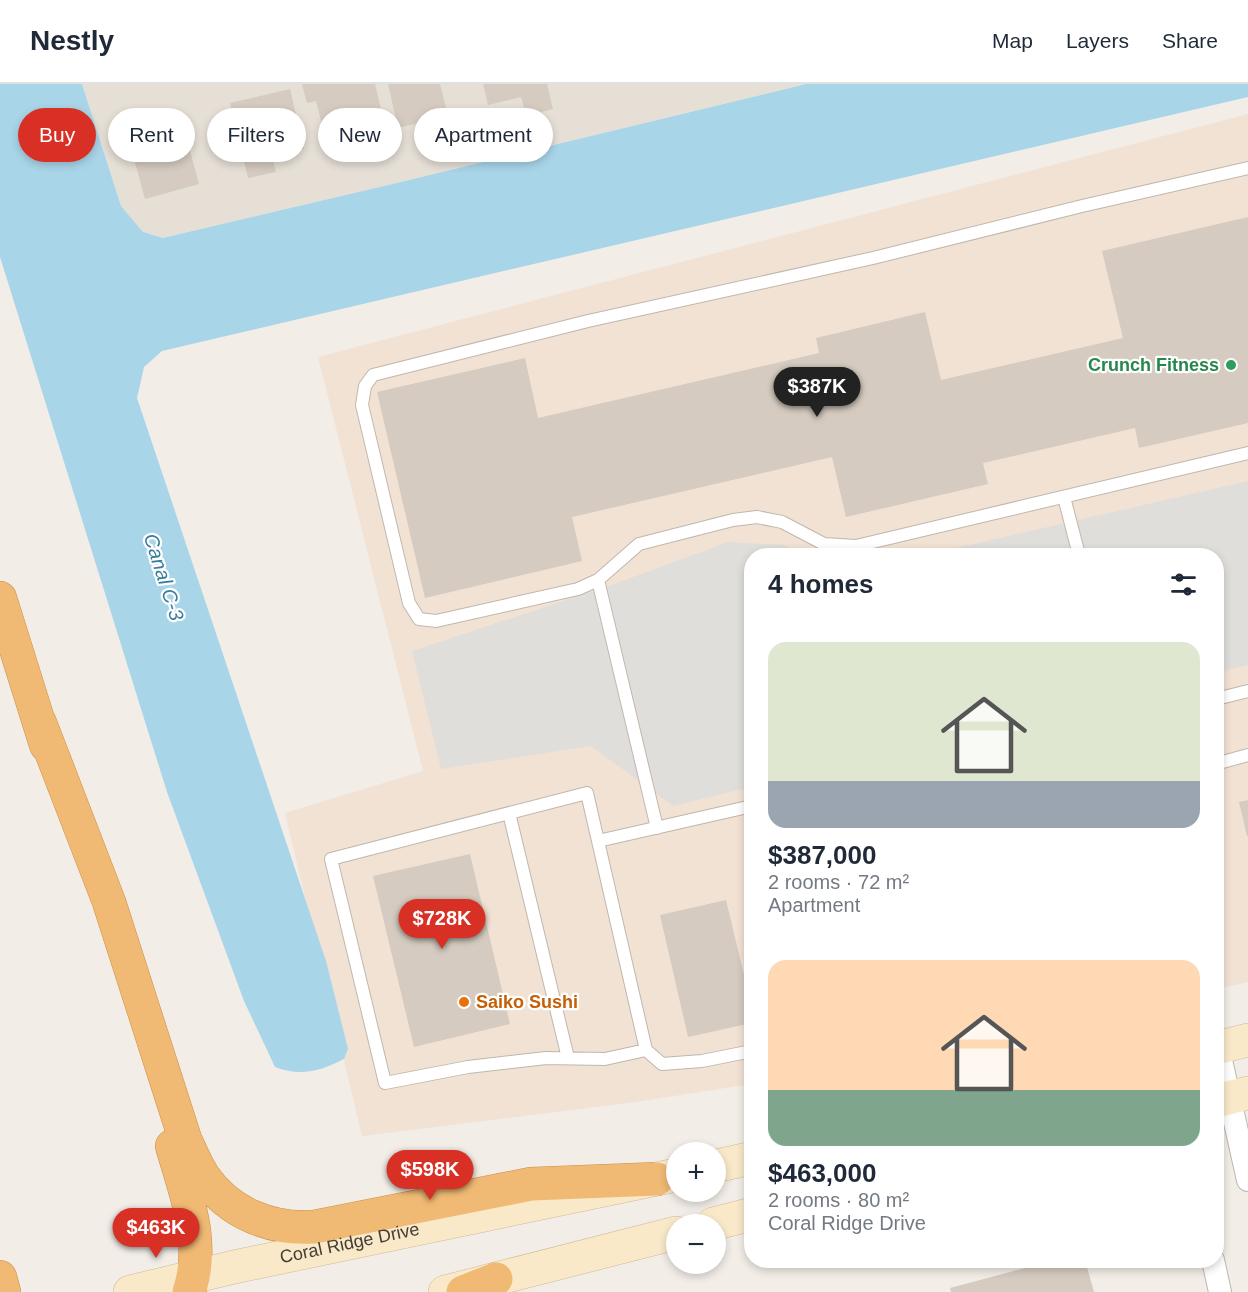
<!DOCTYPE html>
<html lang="en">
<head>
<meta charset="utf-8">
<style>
  :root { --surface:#fff; --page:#f6f6f7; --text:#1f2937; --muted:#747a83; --line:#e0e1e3; --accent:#d93025 }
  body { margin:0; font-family:Arial,sans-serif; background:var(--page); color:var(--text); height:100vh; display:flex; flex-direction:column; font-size:22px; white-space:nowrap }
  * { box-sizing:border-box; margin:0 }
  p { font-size:20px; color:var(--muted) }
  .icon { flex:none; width:33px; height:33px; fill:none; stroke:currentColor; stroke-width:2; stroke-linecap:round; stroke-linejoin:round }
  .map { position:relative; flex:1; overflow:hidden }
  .sheet { position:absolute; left:744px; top:464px; width:480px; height:720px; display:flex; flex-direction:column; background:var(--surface); border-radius:24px; box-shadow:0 3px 9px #0003 }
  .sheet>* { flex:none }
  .guide { position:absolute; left:18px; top:24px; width:570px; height:54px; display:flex; gap:12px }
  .controls { position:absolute; left:666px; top:1058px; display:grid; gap:12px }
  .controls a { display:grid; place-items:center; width:60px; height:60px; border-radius:50%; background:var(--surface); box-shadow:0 3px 9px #0003; font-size:30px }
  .price { position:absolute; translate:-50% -51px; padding:0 14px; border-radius:21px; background:var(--accent); color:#fff; font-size:20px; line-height:39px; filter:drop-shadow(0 2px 3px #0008) }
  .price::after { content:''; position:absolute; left:50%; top:36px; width:18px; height:14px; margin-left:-9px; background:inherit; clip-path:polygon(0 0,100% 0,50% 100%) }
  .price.current { background:#222; color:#fff }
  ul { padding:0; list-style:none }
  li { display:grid; align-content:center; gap:12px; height:318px; padding:0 24px }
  li span { display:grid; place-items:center; height:186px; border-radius:18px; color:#555 }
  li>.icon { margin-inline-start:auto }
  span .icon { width:108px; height:108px; fill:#fffc; stroke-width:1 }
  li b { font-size:26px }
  h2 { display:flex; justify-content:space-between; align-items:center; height:72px; padding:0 24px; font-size:26px }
  .tag { padding:0 21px; border-radius:27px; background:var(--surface); box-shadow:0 3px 9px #0003; font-size:21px; line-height:54px }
  .tag.current { background:var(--accent); color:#fff }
  header { display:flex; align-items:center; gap:36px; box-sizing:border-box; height:84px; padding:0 30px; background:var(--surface); border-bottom:2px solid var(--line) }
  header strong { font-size:28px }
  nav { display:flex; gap:33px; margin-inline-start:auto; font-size:21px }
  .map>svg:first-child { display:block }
  .residential { fill:#e5dfd6 }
  .commercial { fill:#f2e2d4 }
  .parking { fill:#e0dedb }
  .water { fill:#a9d5e9 }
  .building { fill:#d5cbc0 }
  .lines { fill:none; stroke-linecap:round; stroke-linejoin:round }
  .lane-casing { stroke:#bfb7ad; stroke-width:14 }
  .street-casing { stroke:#bfb7ad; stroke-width:24 }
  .secondary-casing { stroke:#cdbb9a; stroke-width:34 }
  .highway-casing { stroke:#ce8e45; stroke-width:34 }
  .lane { stroke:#fff; stroke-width:12 }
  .street { stroke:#fff; stroke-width:22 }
  .secondary { stroke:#f9e9c9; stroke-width:33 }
  .highway { stroke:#f0ba74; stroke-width:33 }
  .leisure-dot { fill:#2e9e5b; stroke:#fff; stroke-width:2 }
  .food-dot { fill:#e8710a; stroke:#fff; stroke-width:2 }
  .labels { text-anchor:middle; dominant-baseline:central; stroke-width:4.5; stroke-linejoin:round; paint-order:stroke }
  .leisure-label { font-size:18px; font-weight:bold; fill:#27864d; stroke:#fff; text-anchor:end }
  .food-label { font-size:18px; font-weight:bold; fill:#c56008; stroke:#fff; text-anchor:start }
  .street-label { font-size:18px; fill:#443d37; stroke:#fff }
  .water-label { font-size:20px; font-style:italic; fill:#387d9e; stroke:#fff }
</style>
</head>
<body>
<header>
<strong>Nestly</strong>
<nav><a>Map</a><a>Layers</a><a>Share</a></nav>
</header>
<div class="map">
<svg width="1248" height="1208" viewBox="0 0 1248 1208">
  <rect width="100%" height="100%" fill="#f2ede7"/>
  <path class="residential" d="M82 0H806L401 98 163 154 143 148 121 122Z"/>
  <path class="commercial" d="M1248 30V898L1217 905 1216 471H752L751 1000 636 1018 362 1052 285 729 423 687 318 273Z"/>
  <path class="parking" d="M1248 397V581L1217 588 1216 471H926Z
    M728 458 784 461 802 471H752L751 703 673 722 591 662 441 685 412 567 617 499Z"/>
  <path class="water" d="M0 0H82L121 122 143 148 163 154 401 98 806 0H1248V13L162 267 144 283 137 314 326 877 348 965 344 975C321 987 300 993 275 983L244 917 167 708 0 173Z"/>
  <path class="building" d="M302 0H375L388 54 361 60 357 46 325 53 316 17 307 19Z
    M388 0H440L448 32 398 44Z
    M483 0H547L553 25 526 32 521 13 488 21Z
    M290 5 304 65 272 72 276 88 248 94 230 19Z
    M181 34 199 100 145 115 127 49Z
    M1248 133V339L1139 364 1135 344 983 379 988 400 846 433 832 373 572 433 582 477 425 514 377 308 525 274 538 334 819 269 816 254 925 228 941 296 1123 254 1102 167Z
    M1248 716V752H1247L1239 718Z
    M470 770 510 940 414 963 373 792Z
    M726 816 752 924V939L688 953 660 831Z
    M1055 1176H1085L1094 1208H951L950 1204Z"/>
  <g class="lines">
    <g class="lane-casing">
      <path id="lane" d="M1248 84 1082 122 873 174 588 237 373 291 365 302 362 321 409 519 419 535 436 537 578 505 598 496 639 460 733 436 757 433 782 438 824 460 856 462 1248 369
        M1064 413 1079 471
        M598 496 657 744
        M1216 615 1248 607
        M1219 679 1248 671
        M509 729 568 974
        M598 757 646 966 605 975 546 974 468 983 385 999 331 775 587 709 598 757 752 722
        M646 966 662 980 702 977 752 967"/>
    </g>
    <g class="street-casing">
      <path id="street" d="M1218 963 1248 1096
        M1213 1176 1220 1208"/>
    </g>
    <g class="secondary-casing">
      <g id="secondary">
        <path d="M1216 964 1248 956"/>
        <path d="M1216 1017 1248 1009"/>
        <path d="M716 1082 752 1074"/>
        <path d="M713 1140 752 1130"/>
        <path id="s1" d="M130 1208 234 1183 676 1091"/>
        <path d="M445 1208 676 1149"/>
      </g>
    </g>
    <g class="highway-casing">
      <path id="highway" d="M0 514 46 661
        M40 639 109 818 185 1055C191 1068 196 1081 204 1093 229 1129 271 1146 314 1143L531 1100 657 1095
        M172 1062C186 1111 206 1158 189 1208
        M0 1193 4 1208
        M463 1208 496 1195"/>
    </g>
    <use href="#lane" class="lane"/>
    <use href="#street" class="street"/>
    <use href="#secondary" class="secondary"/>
    <use href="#highway" class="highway"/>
  </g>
  <circle class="leisure-dot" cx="1231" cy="281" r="6"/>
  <circle class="food-dot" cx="464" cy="918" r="6"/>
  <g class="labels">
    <g class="leisure-label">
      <text x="1219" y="281">Crunch Fitness</text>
    </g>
    <g class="food-label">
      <text x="476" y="918">Saiko Sushi</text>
    </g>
    <g class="street-label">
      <text stroke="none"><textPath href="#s1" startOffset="225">Coral Ridge Drive</textPath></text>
    </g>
    <g class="water-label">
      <text transform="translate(164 493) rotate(72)">Canal C-3</text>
    </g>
  </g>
</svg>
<div class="controls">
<a>+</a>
<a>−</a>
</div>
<b class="price current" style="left:817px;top:334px">$387K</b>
<b class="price" style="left:442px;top:866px">$728K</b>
<b class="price" style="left:430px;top:1117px">$598K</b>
<b class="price" style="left:156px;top:1175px">$463K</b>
<div class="guide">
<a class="tag current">Buy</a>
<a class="tag">Rent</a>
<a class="tag">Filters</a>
<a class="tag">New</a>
<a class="tag">Apartment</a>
</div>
<section class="sheet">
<h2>4 homes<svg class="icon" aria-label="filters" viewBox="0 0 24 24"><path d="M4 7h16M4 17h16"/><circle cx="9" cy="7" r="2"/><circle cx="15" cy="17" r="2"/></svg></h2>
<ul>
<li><span style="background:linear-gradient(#dfe7d0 75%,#9aa5b1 0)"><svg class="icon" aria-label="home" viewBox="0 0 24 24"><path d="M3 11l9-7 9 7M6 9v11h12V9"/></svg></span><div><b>$387,000</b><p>2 rooms · 72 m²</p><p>Apartment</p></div></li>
<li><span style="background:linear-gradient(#ffd9b3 70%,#7fa58c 0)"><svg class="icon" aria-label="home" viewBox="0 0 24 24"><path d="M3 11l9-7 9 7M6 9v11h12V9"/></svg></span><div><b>$463,000</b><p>2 rooms · 80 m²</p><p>Coral Ridge Drive</p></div></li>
</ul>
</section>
</div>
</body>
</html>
